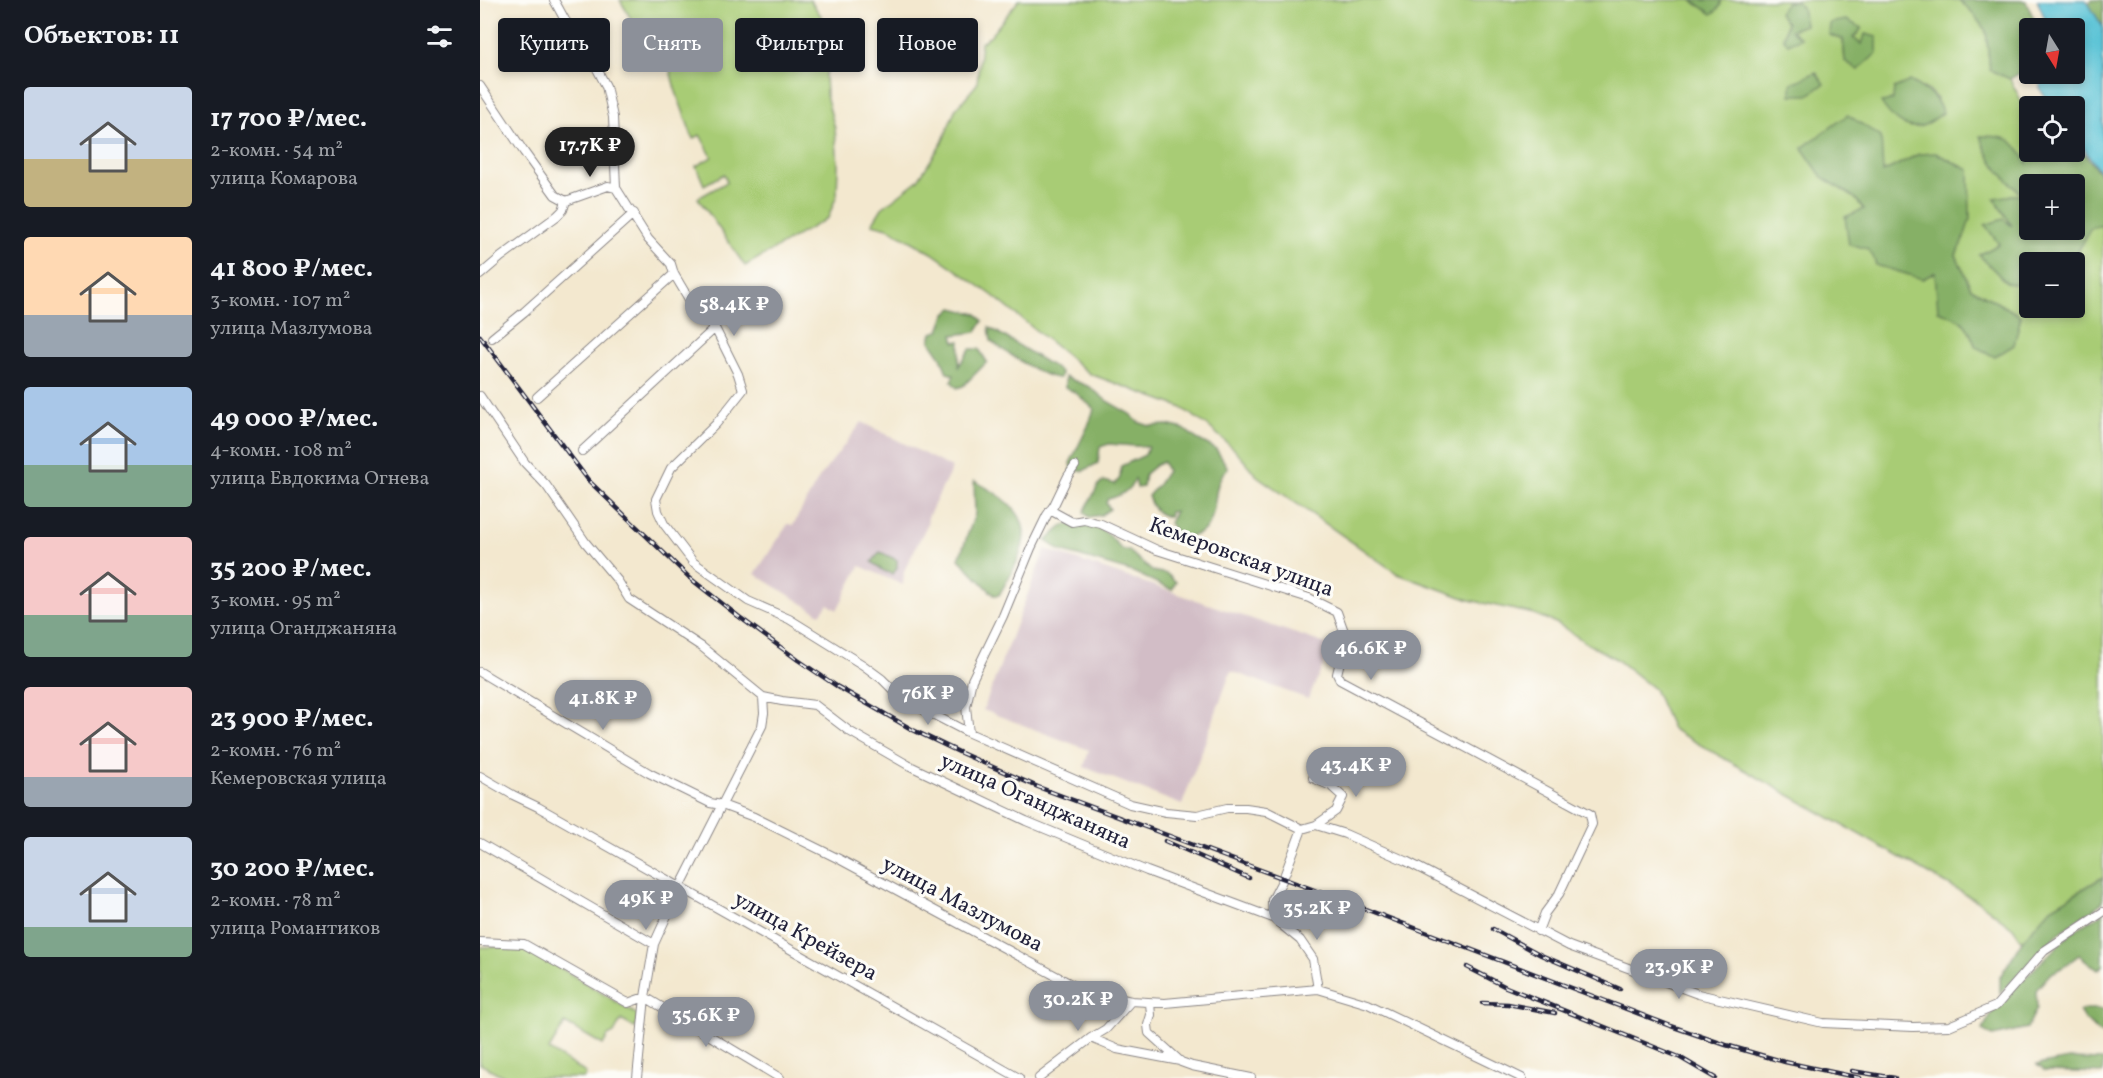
<!DOCTYPE html>
<html lang="ru">
<head>
<meta charset="utf-8">
<style>
  :root { --surface:#171b24; --page:#20242c; --text:#f1f3f6; --muted:#9ea1a6; --accent:#8c9099 }
  body { margin:0; font-family:Vollkorn,serif; background:var(--page); color:var(--text); height:100vh; display:flex; flex-direction:column; font-size:22px; white-space:nowrap }
  * { box-sizing:border-box; margin:0 }
  p { font-size:20px; color:var(--muted) }
  .icon { flex:none; width:33px; height:33px; fill:none; stroke:currentColor; stroke-width:2; stroke-linecap:round; stroke-linejoin:round }
  .map { position:relative; flex:1; overflow:hidden }
  .sheet { display:flex; flex-direction:column; background:var(--surface); width:480px }
  .sheet>* { flex:none }
  .banner { position:absolute; left:18px; top:18px; width:570px; height:54px; display:flex; gap:12px }
  .needle { width:39px; rotate:169deg }
  .tools { position:absolute; left:1539px; top:18px; display:grid; gap:12px }
  .tools a { display:grid; place-items:center; width:66px; height:66px; border-radius:6px; background:var(--surface); box-shadow:0 3px 9px #0003; font-size:30px }
  .price { position:absolute; translate:-50% -51px; padding:0 14px; border-radius:21px; background:var(--accent); color:#fff; font-size:20px; line-height:39px; filter:drop-shadow(0 2px 3px #0008) }
  .price::after { content:''; position:absolute; left:50%; top:36px; width:18px; height:14px; margin-left:-9px; background:inherit; clip-path:polygon(0 0,100% 0,50% 100%) }
  .price.selected { background:#222; color:#fff }
  ul { padding:0; list-style:none }
  li { display:flex; align-items:center; gap:18px; height:150px; padding:0 24px }
  li span { display:grid; place-items:center; flex:none; width:168px; height:120px; border-radius:6px; color:#555 }
  li>.icon { margin-inline-start:auto }
  span .icon { width:72px; height:72px; fill:#fffc; stroke-width:1 }
  li b { font-size:26px }
  h2 { display:flex; justify-content:space-between; align-items:center; height:72px; padding:0 24px; font-size:26px }
  .chip { padding:0 21px; border-radius:6px; background:var(--surface); box-shadow:0 3px 9px #0003; font-size:21px; line-height:54px }
  .chip.selected { background:var(--accent); color:#fff }
  main { display:flex; flex:1; min-height:0 }
  .map>svg:first-child { display:block }
  .industrial { fill:#d2bdc6 }
  .green { fill:#a8cc75; stroke:#657758; stroke-width:1.5; fill-rule:evenodd }
  .forest { fill:#86b066; stroke:#546950; stroke-width:1.5; fill-rule:evenodd }
  .water { fill:#59c2d5; stroke:#3e7288; stroke-width:1.5 }
  .lines { fill:none; stroke-linecap:round; stroke-linejoin:round }
  .minor-casing { stroke:#8a8585; stroke-width:10 }
  .minor { stroke:#fff; stroke-width:8 }
  .rail-casing { stroke:#22223b; stroke-width:4.5 }
  .rail { stroke:#fdfcf7; stroke-width:2; stroke-dasharray:7; stroke-linecap:butt }
  .labels { text-anchor:middle; dominant-baseline:central; stroke-width:6; stroke-linejoin:round; paint-order:stroke }
  .street-label { font-size:22px; fill:#22223b; stroke:#fdfcf7 }
</style>
</head>
<body>
<main>
<section class="sheet">
<h2>Объектов: 11<svg class="icon" aria-label="filters" viewBox="0 0 24 24"><path d="M4 7h16M4 17h16"/><circle cx="9" cy="7" r="2"/><circle cx="15" cy="17" r="2"/></svg></h2>
<ul>
<li><span style="background:linear-gradient(#c9d6e8 60%,#c2b280 0)"><svg class="icon" aria-label="home" viewBox="0 0 24 24"><path d="M3 11l9-7 9 7M6 9v11h12V9"/></svg></span><div><b>17 700 ₽/мес.</b><p>2-комн. · 54 m²</p><p>улица Комарова</p></div></li>
<li><span style="background:linear-gradient(#ffd9b3 65%,#9aa5b1 0)"><svg class="icon" aria-label="home" viewBox="0 0 24 24"><path d="M3 11l9-7 9 7M6 9v11h12V9"/></svg></span><div><b>41 800 ₽/мес.</b><p>3-комн. · 107 m²</p><p>улица Мазлумова</p></div></li>
<li><span style="background:linear-gradient(#a9c7e8 65%,#7fa58c 0)"><svg class="icon" aria-label="home" viewBox="0 0 24 24"><path d="M3 11l9-7 9 7M6 9v11h12V9"/></svg></span><div><b>49 000 ₽/мес.</b><p>4-комн. · 108 m²</p><p>улица Евдокима Огнева</p></div></li>
<li><span style="background:linear-gradient(#f6c9c9 65%,#7fa58c 0)"><svg class="icon" aria-label="home" viewBox="0 0 24 24"><path d="M3 11l9-7 9 7M6 9v11h12V9"/></svg></span><div><b>35 200 ₽/мес.</b><p>3-комн. · 95 m²</p><p>улица Оганджаняна</p></div></li>
<li><span style="background:linear-gradient(#f6c9c9 75%,#9aa5b1 0)"><svg class="icon" aria-label="home" viewBox="0 0 24 24"><path d="M3 11l9-7 9 7M6 9v11h12V9"/></svg></span><div><b>23 900 ₽/мес.</b><p>2-комн. · 76 m²</p><p>Кемеровская улица</p></div></li>
<li><span style="background:linear-gradient(#c9d6e8 75%,#7fa58c 0)"><svg class="icon" aria-label="home" viewBox="0 0 24 24"><path d="M3 11l9-7 9 7M6 9v11h12V9"/></svg></span><div><b>30 200 ₽/мес.</b><p>2-комн. · 78 m²</p><p>улица Романтиков</p></div></li>
</ul>
</section>
<div class="map">
<svg width="1623" height="1078" viewBox="0 0 1623 1078">
  <rect width="100%" height="100%" fill="#fdfcf7"/>
  <filter id="ink" filterUnits="userSpaceOnUse"><feTurbulence type="fractalNoise" baseFrequency=".0167" numOctaves="2"/><feDisplacementMap in="SourceGraphic" scale="12" xChannelSelector="R" yChannelSelector="G"/><feConvolveMatrix kernelMatrix="1 2 1 2 8 2 1 2 1" color-interpolation-filters="sRGB"/></filter>
  <filter id="wash" filterUnits="userSpaceOnUse"><feTurbulence type="fractalNoise" baseFrequency=".008" numOctaves="4" result="noise"/><feDisplacementMap in="SourceGraphic" scale="24" xChannelSelector="R" yChannelSelector="G"/><feGaussianBlur stdDeviation="1.35" result="paint"/><feColorMatrix in="noise" values="0 0 0 0 0 0 0 0 0 0 0 0 0 0 0 0 0 1.4 0 .05"/><feComposite in="paint" operator="in"/></filter>
  <g filter="url(#wash)">
    <rect width="100%" height="100%" fill="#f3e8cf"/>
    <path class="industrial" d="M382 422 472 468 448 517 447 525 424 571 423 585 380 566 357 610 348 604 340 614 275 574 308 524 313 525 339 478Z
      M565 549 852 646 828 699 751 671 702 805 604 767 609 750 503 710Z"/>
    <path class="green" d="M140 0H330L358 40 356 52 345 75 346 95 355 129 358 165 357 195 348 218 265 266 218 198 247 182 244 174 224 185 216 166 232 157 220 135 213 139 195 89 188 62 168 26 158 31Z
      M539 0H1212L1219 6 1241 2V0H1479L1491 11 1506 31 1510 70 1530 79C1537 93 1546 107 1549 122 1555 148 1541 203 1534 229L1506 225 1519 244 1500 255 1527 283 1549 286 1550 308H1594V262H1592L1611 228 1623 225V877L1571 908 1542 941 1533 928 1499 902 1192 729 1174 689 1136 659 1108 644 1078 624 1054 614 989 600 918 574 777 476 755 450 728 426 700 407 610 374 512 295 452 253 408 228 392 224 402 208 438 180 462 143 475 110 497 84 501 43 511 35ZM1382 28 1373 39 1383 44 1365 61 1363 39ZM1430 81 1449 91 1457 99 1402 103 1413 101ZM1439 154 1484 238 1476 255 1491 288 1541 316 1496 347 1488 328 1479 318 1455 272 1443 279 1396 265 1393 254 1385 247 1384 210 1375 198 1403 172Z
      M0 947H46L158 1015 155 1028 141 1020 134 1033 128 1036 123 1045 85 1023 69 1050 106 1073 104 1078H27L0 1064Z"/>
    <path class="forest" d="M1212 0H1241C1242 7 1237 11 1232 14Z
      M1479 0 1546 1 1558 28H1550V67L1530 79 1510 70 1506 31 1491 11Z
      M1613 0H1623V27L1607 3Z
      M1306 2H1317L1322 7 1325 25 1311 30 1321 38 1308 44 1303 38 1307 23 1299 13Z
      M1366 20 1382 28 1373 38 1382 44 1385 34 1397 37V53L1378 70 1365 61 1363 39 1349 35 1350 23Z
      M1336 72 1344 84 1328 95H1311V84Z
      M1430 81C1448 93 1453 91 1463 113 1457 117 1449 124 1442 126 1425 131 1409 116 1401 102L1413 100 1414 88Z
      M1368 115 1401 137 1403 172 1439 154 1456 153 1489 170 1490 219 1484 238 1476 255 1491 288 1541 316 1534 345 1515 357 1496 347C1486 321 1484 320 1458 311L1455 272 1443 279 1396 265C1391 247 1386 247 1369 245L1365 217 1384 209 1375 198 1342 177 1322 148Z
      M1500 136C1528 136 1534 138 1547 163L1549 137 1550 152H1594L1595 142 1623 177V225L1611 228 1592 262H1550L1549 286 1527 283 1499 255 1519 244 1505 225 1523 219 1532 226 1514 198 1533 195H1542C1521 174 1511 165 1500 136ZM1550 184H1594V230H1550Z
      M473 308 497 314 503 321 496 332 473 335 475 342 480 341 479 366 490 349H499L507 362 483 386 477 388 471 381 474 375 467 373 461 357 450 341 452 333 459 331 465 315Z
      M509 327 577 369 581 373 580 378C564 379 524 351 511 341Z
      M585 377 610 387 627 401 650 414 658 422 670 426 687 425 704 429 717 439 736 449 748 468C724 488 749 534 704 537L693 529 689 523 695 511 690 512 689 517C676 514 672 508 668 496L677 486 687 471 683 462 676 465 665 474 663 487 657 488 655 479C649 491 641 496 628 499L626 503 630 509 621 515 609 517 604 512 619 484 624 481 635 484 640 478 641 466 665 455 668 447 629 444 620 447 618 463 603 471H592L590 463 608 426 614 409 596 393 585 387Z
      M494 481C559 514 553 538 519 595H514L479 559 495 514Z
      M593 523 613 524 630 536 641 549 649 551 672 571 687 574 696 582 692 590 653 572 581 551 566 541 584 525Z
      M400 552 417 560V568L413 574 404 571 392 562Z
      M1623 877V902L1578 934 1520 993V977L1542 941 1571 908Z
      M1623 913V966L1618 970 1599 955 1583 967 1570 974 1556 990 1557 1008 1547 1028 1513 1036 1502 1030 1516 1006 1593 931Z
      M1607 1009H1623V1035L1604 1019 1599 1011Z
      M1589 1059 1623 1060V1073L1565 1071 1557 1065Z"/>
    <path class="water" d="M1557 0H1606L1623 27V176L1595 136 1594 106H1571L1560 89 1561 74H1594V28H1569Z"/>
  </g>
  <g filter="url(#ink)">
    <g class="lines">
      <g class="minor-casing">
        <path id="minor" d="M74 0 85 20 106 48 126 86 133 117 136 188 168 239 191 264 194 274 213 306 235 328 258 374 263 390 236 424 191 468 176 499 178 511 184 524 213 562 268 601 309 619 383 665 402 679 416 693 433 704 489 733 650 804 686 812 717 815 747 808H766L786 811 822 829 836 825 865 834 926 861 1089 946 1218 994 1343 1023 1433 1027 1469 1026 1516 1006 1564 951 1623 912
          M0 86 44 152 75 195 86 201
          M0 275 21 257 77 216 83 210 86 201 128 186 136 188
          M12 338 44 312 154 213
          M0 396 45 463 66 485 106 543 138 581 149 599 222 647 283 697 302 701 335 705 369 731 428 765 546 821 667 871 793 918 820 940 833 959 838 989
          M57 397 194 274
          M102 451 235 328
          M570 510 592 522 604 520 621 524 677 550 829 598 857 612 866 637 857 674 860 680 1110 814 1112 824 1079 894 1065 913 1058 931
          M0 672 169 773 230 803 242 805 274 817 359 859 602 990 651 1001 685 1003 838 989 888 1004 1042 1078
          M489 733 486 707 492 680 523 616 551 548 567 515 574 505 588 476 595 466
          M0 776 33 795 58 807 539 1078
          M833 778 851 786 863 797 856 811 836 825
          M0 843 174 944
          M793 918 792 900 803 879 822 829
          M0 942 44 944 148 1003 165 997 300 1078
          M670 1003 671 1015 668 1025 669 1033 701 1062 712 1066 771 1078
          M611 1038 637 1049 700 1061
          M157 1078 165 997 174 944 200 887 282 726 284 713 283 697
          M559 1078 611 1038 626 1029 651 1001"/>
      </g>
      <use href="#minor" class="minor"/>
      <g class="rail-casing">
        <path id="rail" d="M0 336 109 481 211 579 258 616 318 660 358 687 433 730 481 753 558 787 880 907 1191 1026 1246 1045 1305 1062 1380 1078
          M685 841 769 878
          M1013 929 1061 955 1140 989
          M987 967 1026 987 1199 1057 1235 1078
          M1002 1003 1028 1004 1075 1013
          M1372 1071 1415 1078"/>
      </g>
      <use href="#rail" class="rail"/>
    </g>
  </g>
  <g class="labels">
    <g class="street-label">
      <text transform="translate(761 558) rotate(20)">Кемеровская улица</text>
      <text transform="translate(555 802) rotate(24)">улица Оганджаняна</text>
      <text transform="translate(482 905) rotate(28)">улица Мазлумова</text>
      <text transform="translate(325 937) rotate(29)">улица Крейзера</text>
    </g>
  </g>
</svg>
<div class="tools">
<a><svg class="needle" viewBox="-14 -14 28 28"><path d="M0-13l5 13h-10z" fill="#e53935"/><path d="M0 13l5-13h-10z" fill="#9ea1a6"/></svg></a>
<a><svg class="icon" aria-label="locate" viewBox="0 0 24 24"><circle cx="12" cy="12" r="6"/><path d="M12 2v4M12 18v4M2 12h4M18 12h4"/></svg></a>
<a>+</a>
<a>−</a>
</div>
<b class="price selected" style="left:110px;top:178px">17.7K ₽</b>
<b class="price" style="left:254px;top:337px">58.4K ₽</b>
<b class="price" style="left:891px;top:681px">46.6K ₽</b>
<b class="price" style="left:448px;top:726px">76K ₽</b>
<b class="price" style="left:123px;top:731px">41.8K ₽</b>
<b class="price" style="left:876px;top:798px">43.4K ₽</b>
<b class="price" style="left:166px;top:931px">49K ₽</b>
<b class="price" style="left:837px;top:941px">35.2K ₽</b>
<b class="price" style="left:1199px;top:1000px">23.9K ₽</b>
<b class="price" style="left:598px;top:1032px">30.2K ₽</b>
<b class="price" style="left:226px;top:1048px">35.6K ₽</b>
<div class="banner">
<a class="chip">Купить</a>
<a class="chip selected">Снять</a>
<a class="chip">Фильтры</a>
<a class="chip">Новое</a>
</div>
</div>
</main>
</body>
</html>
